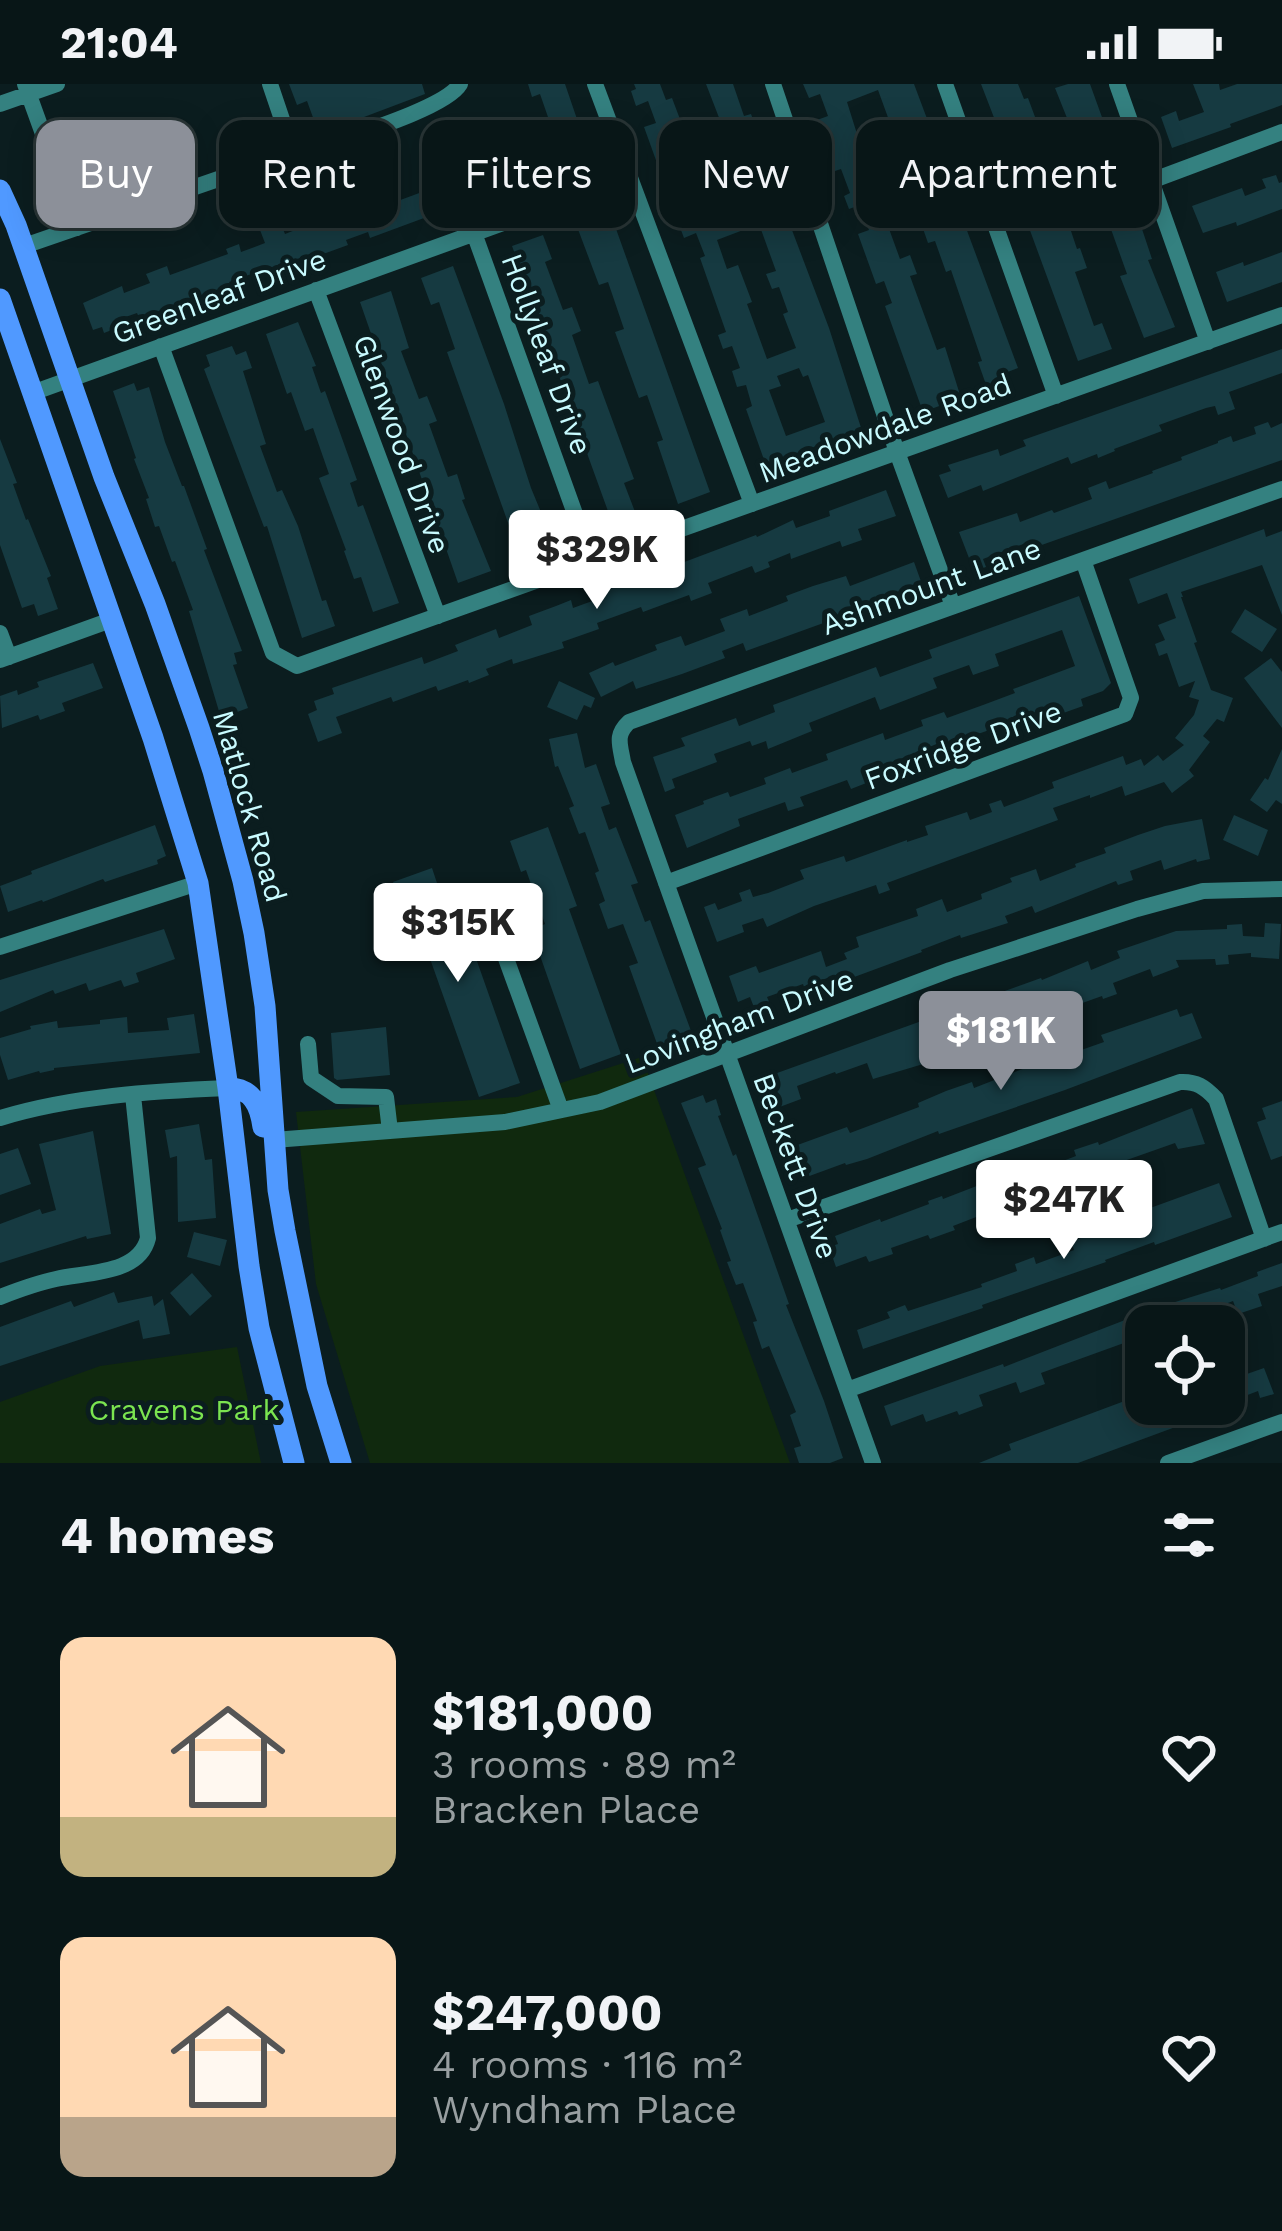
<!DOCTYPE html>
<html lang="en">
<head>
<meta charset="utf-8">
<style>
  :root { --surface:#081617; --page:#162324; --text:#f1f3f6; --muted:#989fa1; --line:#293536; --accent:#8c9099 }
  body { margin:0; font-family:"Work Sans",sans-serif; background:var(--page); color:var(--text); height:100vh; display:flex; flex-direction:column; font-size:45px; white-space:nowrap }
  * { box-sizing:border-box; margin:0 }
  p { font-size:39px; color:var(--muted) }
  .icon { flex:none; width:66px; height:66px; fill:none; stroke:currentColor; stroke-width:2; stroke-linecap:round; stroke-linejoin:round }
  .map { position:relative; height:1379px; overflow:hidden }
  .drawer { display:flex; flex-direction:column; background:var(--surface); flex:1 }
  .drawer>* { flex:none }
  .guide { position:absolute; left:36px; top:36px; width:1212px; height:108px; display:flex; gap:24px }
  .buttons { position:absolute; left:1125px; top:1221px; display:grid; gap:24px }
  .buttons a { display:grid; place-items:center; width:120px; height:120px; border-radius:24px; background:var(--surface); box-shadow:0 6px 30px #0003,0 0 0 3px var(--line); font-size:60px }
  .price { position:absolute; translate:-50% -102px; padding:0 27px; border-radius:12px; background:#fff; color:#222; font-size:39px; line-height:78px; filter:drop-shadow(0 3px 6px #0008) }
  .price::after { content:''; position:absolute; left:50%; top:72px; width:36px; height:27px; margin-left:-18px; background:inherit; clip-path:polygon(0 0,100% 0,50% 100%) }
  .price.active { background:var(--accent); color:#fff }
  ul { padding:0; list-style:none }
  li { display:flex; align-items:center; gap:36px; height:300px; padding:0 60px }
  li span { display:grid; place-items:center; flex:none; width:336px; height:240px; border-radius:24px; color:#555 }
  li>.icon { margin-inline-start:auto }
  span .icon { width:144px; height:144px; fill:#fffc; stroke-width:1 }
  li b { font-size:51px }
  h2 { display:flex; justify-content:space-between; align-items:center; height:144px; padding:0 60px; font-size:51px }
  .tag { padding:0 42px; border-radius:24px; background:var(--surface); box-shadow:0 6px 30px #0003,0 0 0 3px var(--line); font-size:42px; line-height:108px }
  .tag.active { background:var(--accent); color:#fff }
  .status { display:flex; justify-content:space-between; align-items:center; height:84px; padding:0 60px; background:var(--surface); direction:ltr }
  .status svg { height:33px; fill:currentColor }
  .map>svg:first-child { display:block }
  .green { fill:#10290e }
  .building { fill:#163a41; fill-rule:evenodd }
  .lines { fill:none; stroke-linecap:round; stroke-linejoin:round }
  .minor { stroke:#348180; stroke-width:16 }
  .major { stroke:#5099ff; stroke-width:21 }
  .labels { text-anchor:middle; dominant-baseline:central; stroke-width:10; stroke-linejoin:round; paint-order:stroke }
  .street-label { font-size:30px; fill:#c9fbff; stroke:#0b1d1f }
  .park-label { font-size:30px; fill:#7be450; stroke:#0b1d1f }
</style>
</head>
<body>
<div class="status"><b>21:04</b><svg viewBox="0 0 49 12"><path d="M0 12V9h3v3zM5 12V6h3v6zM10 12V3h3v9zM15 12V0h3v12zM26 1h20v11H26zM47 4h2v5h-2z"/></svg></div>
<div class="map">
<svg width="1282" height="1379" viewBox="0 0 1282 1379">
  <rect width="100%" height="100%" fill="#0b1d1f"/>
  <path class="green" d="M642 973 790 1379H370L316 1200 296 1028 517 1013Z
    M237 1263 261 1379H0V1318L100 1282Z"/>
  <path class="building" d="M289 0H422L425 10 319 50 307 17 297 21Z
    M528 0H565L591 76 560 87 551 61 557 59 540 10 532 13Z
    M634 0H660L666 16 672 14 686 51 691 50 698 68 687 71 697 98 708 94 719 123 739 115 726 79 735 75 706 0H733L744 32 751 30 770 82 764 85 769 97 761 99 769 121 781 117 829 244 864 353 835 364 833 356 806 366 809 372 768 387 746 325 752 322 746 301 737 303 732 287 740 284 732 262 723 265 718 251 726 248 700 174 705 172 696 149 684 154 667 109 675 106 664 76 657 79 644 43 656 39 648 17 636 22 631 7 636 5ZM759 140 776 187 766 190 772 205 779 203 788 228 783 230 796 264 767 275 747 220 752 218 738 181 727 185 717 156ZM799 284 803 293 808 291 825 338 786 352 769 306 781 302 777 292Z
    M803 0H914L953 104 945 107 952 128 959 125 1018 284 1005 289 1009 301 989 309 978 278 982 277 951 186 946 188 935 157 928 159 921 139 936 134 929 113 923 100 913 104 908 89 915 87 896 37 890 39 878 6 847 18 873 101 878 99 884 116 892 113 896 126 884 131 900 175 910 171 917 190 910 192 937 266 945 263 961 314 923 328 885 222 892 219 884 197 876 200 858 150 869 146 860 121 849 125 844 112 850 109 841 85 835 87 817 36 828 32 820 10 809 14Z
    M981 0H1018L1024 15 1028 14 1038 41 1033 43 1046 82 1039 84 1052 125 1060 147 1070 144 1077 165 1080 164 1087 184 1075 188 1094 242 1102 239 1112 265 1078 277 1028 141 1031 140 1017 102 1020 101Z
    M1068 0H1090L1138 133 1152 175 1148 176 1175 243 1144 254 1120 192 1127 190 1107 134 1099 136 1079 81 1085 79 1055 4Z
    M1193 0H1219L1220 6 1237 0H1282V21L1230 40 1231 43 1172 64 1161 33 1176 27 1179 37 1204 28Z
    M509 64 512 71 528 65 539 94 524 99 522 92 498 101 500 106 448 126 446 120 422 129 424 134 370 154 368 148 346 156 348 161 315 173 313 169 268 186 270 190 256 195 254 189 229 198 231 202 140 236 137 229 114 237 117 244 104 249 102 243 93 246 83 219 122 202 124 209 150 199 146 190 167 182 170 191 228 170 226 165 239 160 241 168 265 159 260 146 280 138 285 150 372 116 376 125 422 108 419 99 449 88 451 92 498 75 496 69Z
    M1276 91 1279 99 1282 98V125L1237 142 1236 138 1203 149 1192 122 1242 104 1245 112 1266 104 1262 95Z
    M610 128 710 408 678 420 657 358 663 356 647 311 639 314 615 248 624 245 608 198 599 201 576 140Z
    M543 151 552 175 545 178 563 226 572 223 581 247 572 251 589 300 598 297 634 395 624 399 637 433 613 441 512 162Z
    M1282 168V198L1227 218 1216 188 1243 178 1244 182Z
    M453 182 504 320 531 404 555 462 521 475 447 268 455 265 439 218 431 221 421 194Z
    M391 207 409 264 401 267 419 315 427 312 437 337 429 340 448 393 457 390 465 415 462 416 491 487 458 499 360 218Z
    M298 238 316 282 312 283 321 309 325 307 357 396 350 399 358 423 363 421 399 519 373 528 361 493 354 495 344 467 346 466 319 394 329 390 313 344 305 347 291 308 287 310 266 250Z
    M232 262 236 271 246 267 252 284 243 287 266 360 260 362 277 408 282 406 298 442 322 517 326 516 335 542 302 554 267 442 264 443 204 285 210 282 206 271Z
    M1282 265V289L1229 308 1235 325 1218 331 1215 322 1206 324 1159 341 1162 347 1114 365 1115 367 1098 374 1097 370 1071 380 1068 373 983 407 981 401 948 414 939 391 951 387 948 381 998 365 1000 372 1026 362 1023 356Z
    M134 299 137 307 149 303 165 358 182 402H184L207 465 204 466 242 567 234 569 237 580 233 581 248 624 221 634 189 527 193 526 175 477 172 478 159 442 155 443 146 415 149 414 134 375 136 374 113 307Z
    M1268 338 1271 344 1282 339V376L1036 463 1034 456 983 475 986 483 974 487 959 448 1017 429 1020 438 1052 426 1054 429 1092 415 1088 404 1106 397 1109 405 1153 389 1152 387 1182 376 1181 373 1218 359V357L1231 352 1233 358 1256 350 1254 343Z
    M0 355 17 399 13 400 26 436 28 435 51 492 47 494 58 525 38 532 34 520 22 524 0 461Z
    M886 406 896 432 858 445 862 456 842 463 840 457 791 475 790 469 768 478 770 483 755 489 752 482 708 499 712 509 691 517 689 511 643 528 641 523 597 539 599 545 562 558 564 564 513 580 512 575 486 585 489 591 469 599 468 596 438 607 436 602 393 618 391 613 336 633 342 649 318 658 308 630 317 626 314 617 334 610 332 604 422 573 424 580 458 567 455 561 496 545 499 554 532 541 529 532 556 522 571 516 573 524 595 516 593 509 646 490 649 498 681 486 679 480 756 451 757 453 793 436 796 444 830 432 829 427Z
    M1264 445 1266 453 1282 447V531L1262 481 1181 508 1183 513H1181L1197 558 1194 559 1211 606 1233 614 1224 638 1217 635 1203 652 1210 658 1189 686 1194 692 1172 709 1164 698 1125 712 1122 702 1090 714V711L1053 724 1058 736 887 799 890 806 879 810 876 801 814 822 767 843 763 834 742 841 744 848 717 858 704 823 715 819 718 826 742 817 739 809 750 805 753 813 768 809 804 795 800 786 844 772 846 778 907 756V758L928 751 925 742 967 728 970 736 992 728 989 720 1001 716 1004 723 1023 716 1054 704 1052 698 1123 672 1126 681 1141 675 1144 682 1158 671 1163 677 1184 661 1175 654 1194 631 1199 616 1189 613 1195 597 1179 603 1167 569 1159 572 1155 560 1165 556 1158 541 1176 534 1167 509 1138 520 1129 495Z
    M914 478 923 503 746 567 743 559 722 567 725 574 682 590 636 605 633 597 601 613 589 589 613 578 615 582 657 566 655 561 681 552 685 562 725 547 720 535 747 525 749 532 788 517 786 512 813 502 846 492 850 502Z
    M1079 512 1111 599 1103 607 1081 615 1083 622 1038 638 1035 631 1024 634 955 658 958 664 943 669 939 659 893 678 897 687 851 705 847 696 800 713 804 722 788 727 785 718 738 735 740 742 687 764 675 731 704 720 703 717 728 708 730 713 766 700 764 694 790 684 792 689 828 676 826 670 883 649 885 656 923 642 921 636 944 628 947 634 983 621 1015 609 1013 605 1075 582 1062 546 995 570 999 582 973 591 969 581 933 594 937 604 880 626 875 613 809 639 812 647 768 665 766 657 752 662 750 657 714 670 717 678 672 695 675 704 665 708 653 673 685 662 681 654 736 634 739 642 775 628 773 621 876 583 880 593 932 574 929 566Z
    M1245 525 1277 545 1262 568 1231 548Z
    M1271 574 1282 588V644L1244 594Z
    M93 579 103 604 62 619 65 627 40 636 38 631 2 644 0 612 17 606 18 611 39 603 37 598Z
    M559 597 595 614 591 624 584 621 577 636 547 623Z
    M577 649 585 684 596 680 610 720 601 723 609 746 616 743 638 799 631 801 645 838 650 836 694 955 660 968 629 882 638 879 623 840 608 845 599 820 605 817 595 789 599 787 585 748 579 750 569 724 574 722 558 682 555 683 549 655Z
    M1282 665V720L1276 716 1267 728 1250 716 1265 694 1268 696Z
    M1234 731 1268 746 1258 772 1223 756Z
    M1202 735 1210 775 1197 778 1196 775 1164 786 1161 776 1130 787 1133 796 1118 801 1116 797 1035 829 1032 822 1005 832 1008 839 961 854 960 851 921 866 922 868 838 899 835 891 804 903 803 900 767 913 770 920 755 926 750 913 738 918 729 892 756 882 759 889 821 867 826 883 847 875 844 869 859 863 856 853 918 832 916 825 942 815 947 828 982 815 981 810 1012 798 1010 794 1036 785 1040 797 1076 783 1075 780 1106 769 1104 764 1138 751 1165 742Z
    M155 741 166 772 157 776 158 780 105 798 103 795 43 818 42 816 8 828 0 802 32 790 31 787Z
    M548 743 577 822 569 825 621 970 580 985 531 846 545 840 526 786 521 788 510 757Z
    M432 784 442 814 438 816 457 868 472 863 520 999 479 1013 428 869 416 874 405 844 409 843 393 798Z
    M1265 839 1281 840 1279 875 1251 873V869L1228 871 1229 880 1216 881 1215 875 1176 876 1179 883 1153 893 1150 885 1113 899 1117 910 1103 915 1102 912 1060 927 1057 919 1020 933 1024 944 986 958 989 964 968 972 964 960 928 973 930 978 873 995 867 979 836 990 835 988 797 1002 801 1015 777 1024 766 993 1041 894 1042 896 1088 877 1091 886 1120 874 1117 867 1176 847 1227 845V841L1242 840 1243 852 1264 853Z
    M164 845 175 875 136 889 139 898 124 903 121 896 89 907 86 899 55 910 53 906 0 928V896Z
    M1177 925 1180 933 1192 929 1202 954 1065 1006 939 1050 938 1047 867 1075 846 1081 845 1079 804 1094 792 1063 847 1043 850 1049 919 1023 918 1019 946 1007 972 998 974 1004 1043 977 1041 972 1064 964 1067 971 1104 958 1101 951Z
    M194 930 200 969 54 984V986L40 989 39 987 8 996 0 971V954L31 945 30 942 57 937 58 944 100 940V936L127 933 128 949 169 946 167 934Z
    M386 943 390 991 337 996 334 994 331 949Z
    M703 1011 706 1019 716 1015 721 1031 718 1032 733 1072 736 1070 789 1220 786 1221 824 1317 843 1374 830 1379H799L794 1364 801 1362 790 1331 796 1328 769 1262 762 1265 753 1238 757 1237 743 1199 736 1201 727 1178 731 1177 720 1146 722 1145 698 1084 706 1081 681 1019Z
    M1282 1017V1072L1271 1076 1257 1038 1266 1035 1262 1024Z
    M1192 1024 1205 1060 1178 1065 1175 1059 1107 1083 1111 1092 1087 1101 1083 1092 1046 1106 1049 1114 1024 1123 1020 1112 983 1126 984 1130 953 1142 955 1146 930 1155 928 1151 891 1164 893 1170 869 1178 866 1172 836 1183 829 1163 838 1160 835 1152 880 1135 881 1138 929 1120 928 1117 942 1112 943 1115 1036 1079 1039 1086 1076 1072 1074 1066 1098 1058 1099 1061Z
    M199 1040 205 1076 212 1075 216 1134 178 1138 177 1072 170 1074 165 1046Z
    M93 1047 111 1150 87 1155 86 1152 0 1179V1140L40 1125 42 1130 56 1126 39 1060Z
    M18 1064 31 1100 0 1111V1070Z
    M1219 1099 1232 1133 1155 1161 1154 1158 1105 1176 1106 1178 982 1221 983 1224 863 1265 857 1246 890 1234 887 1228 905 1221 908 1227 982 1203 981 1200 1017 1187 1015 1180 1034 1173 1036 1180 1074 1166 1071 1157 1133 1138 1131 1131Z
    M194 1148 227 1156 220 1182 187 1173Z
    M1282 1179V1202L1258 1210 1262 1222 1238 1230 1233 1217 1168 1242H1146V1249L1134 1253 1135 1255 1041 1289 1045 1300 1020 1309 1016 1298 979 1311 983 1322 959 1331 957 1327 926 1338 923 1330 891 1342 884 1322 1003 1280 1004 1283 1156 1224 1220 1204 1221 1206 1258 1192 1257 1188Z
    M192 1189 212 1212 190 1232 170 1209Z
    M114 1208 118 1219 152 1212 154 1222 163 1215 170 1250 143 1255 139 1236 0 1282V1243L71 1217 74 1223Z
    M1264 1284 1274 1310 1260 1314 1258 1307 1224 1320V1298Z
    M1146 1309V1320L1235 1321 1078 1379H979L1011 1366 1009 1360Z"/>
  <g class="lines">
    <path class="minor" d="M25 0 77 144
      M595 0 752 420
      M773 0 897 368 953 522
      M945 0 1056 312
      M1117 0 1208 258
      M0 20 57 0
      M291 62 309 65 320 63C350 52 446 24 460 0
      M1151 97 1282 48
      M474 149 592 477
      M24 162 279 74 291 62 270 0
      M316 206 438 532
      M161 262 273 569 297 582 1282 231
      M32 309 628 94
      M0 549 9 573
      M0 576 111 536
      M666 799 1125 630 1131 614 1083 476
      M483 811 561 1026
      M0 863 198 799
      M308 960 311 994 338 1012 386 1013 390 1047
      M0 1034C73 1012 152 1007 228 1004
      M274 1056 505 1038 600 1018 950 886 1137 825 1203 807 1282 805
      M787 1136 1180 998C1196 997 1205 1003 1216 1015L1264 1155
      M0 1213C18 1206 37 1199 56 1195 86 1188 139 1191 148 1154L133 1011
      M847 1306 1282 1148
      M873 1379 623 678C620 660 615 651 629 638L1282 405
      M1168 1379 1282 1338"/>
    <path class="major" d="M0 106 16 141 104 393 155 520 199 644 213 687 243 797 254 849 265 922 278 1106 285 1147 317 1302 341 1379
      M0 215 153 654 198 799 228 1004 249 1182 259 1244 294 1379
      M228 1004C252 1004 260 1021 263 1043"/>
  </g>
  <g class="labels">
    <g class="street-label">
      <text transform="translate(219 212) rotate(-20)">Greenleaf Drive</text>
      <text transform="translate(547 270) rotate(70)">Hollyleaf Drive</text>
      <text transform="translate(885 344) rotate(-20)">Meadowdale Road</text>
      <text transform="translate(402 360) rotate(70)">Glenwood Drive</text>
      <text transform="translate(931 502) rotate(-20)">Ashmount Lane</text>
      <text transform="translate(963 661) rotate(-20)">Foxridge Drive</text>
      <text transform="translate(250 722) rotate(74)">Matlock Road</text>
      <text transform="translate(739 937) rotate(-21)">Lovingham Drive</text>
      <text transform="translate(796 1082) rotate(70)">Beckett Drive</text>
    </g>
    <g class="park-label">
      <text x="184" y="1325">Cravens Park</text>
    </g>
  </g>
</svg>
<div class="buttons">
<a><svg class="icon" aria-label="locate" viewBox="0 0 24 24"><circle cx="12" cy="12" r="6"/><path d="M12 2v4M12 18v4M2 12h4M18 12h4"/></svg></a>
</div>
<b class="price" style="left:597px;top:528px">$329K</b>
<b class="price" style="left:458px;top:901px">$315K</b>
<b class="price active" style="left:1001px;top:1009px">$181K</b>
<b class="price" style="left:1064px;top:1178px">$247K</b>
<div class="guide">
<a class="tag active">Buy</a>
<a class="tag">Rent</a>
<a class="tag">Filters</a>
<a class="tag">New</a>
<a class="tag">Apartment</a>
</div>
</div>
<section class="drawer">
<h2>4 homes<svg class="icon" aria-label="filters" viewBox="0 0 24 24"><path d="M4 7h16M4 17h16"/><circle cx="9" cy="7" r="2"/><circle cx="15" cy="17" r="2"/></svg></h2>
<ul>
<li><span style="background:linear-gradient(#ffd9b3 75%,#c2b280 0)"><svg class="icon" aria-label="home" viewBox="0 0 24 24"><path d="M3 11l9-7 9 7M6 9v11h12V9"/></svg></span><div><b>$181,000</b><p>3 rooms · 89 m²</p><p>Bracken Place</p></div><svg class="icon" aria-label="heart" viewBox="0 0 24 24"><path d="M12 20l-8-8c-3-5 5-10 8-4 3-6 11-1 8 4z"/></svg></li>
<li><span style="background:linear-gradient(#ffd9b3 75%,#b9a48a 0)"><svg class="icon" aria-label="home" viewBox="0 0 24 24"><path d="M3 11l9-7 9 7M6 9v11h12V9"/></svg></span><div><b>$247,000</b><p>4 rooms · 116 m²</p><p>Wyndham Place</p></div><svg class="icon" aria-label="heart" viewBox="0 0 24 24"><path d="M12 20l-8-8c-3-5 5-10 8-4 3-6 11-1 8 4z"/></svg></li>
</ul>
</section>
</body>
</html>
